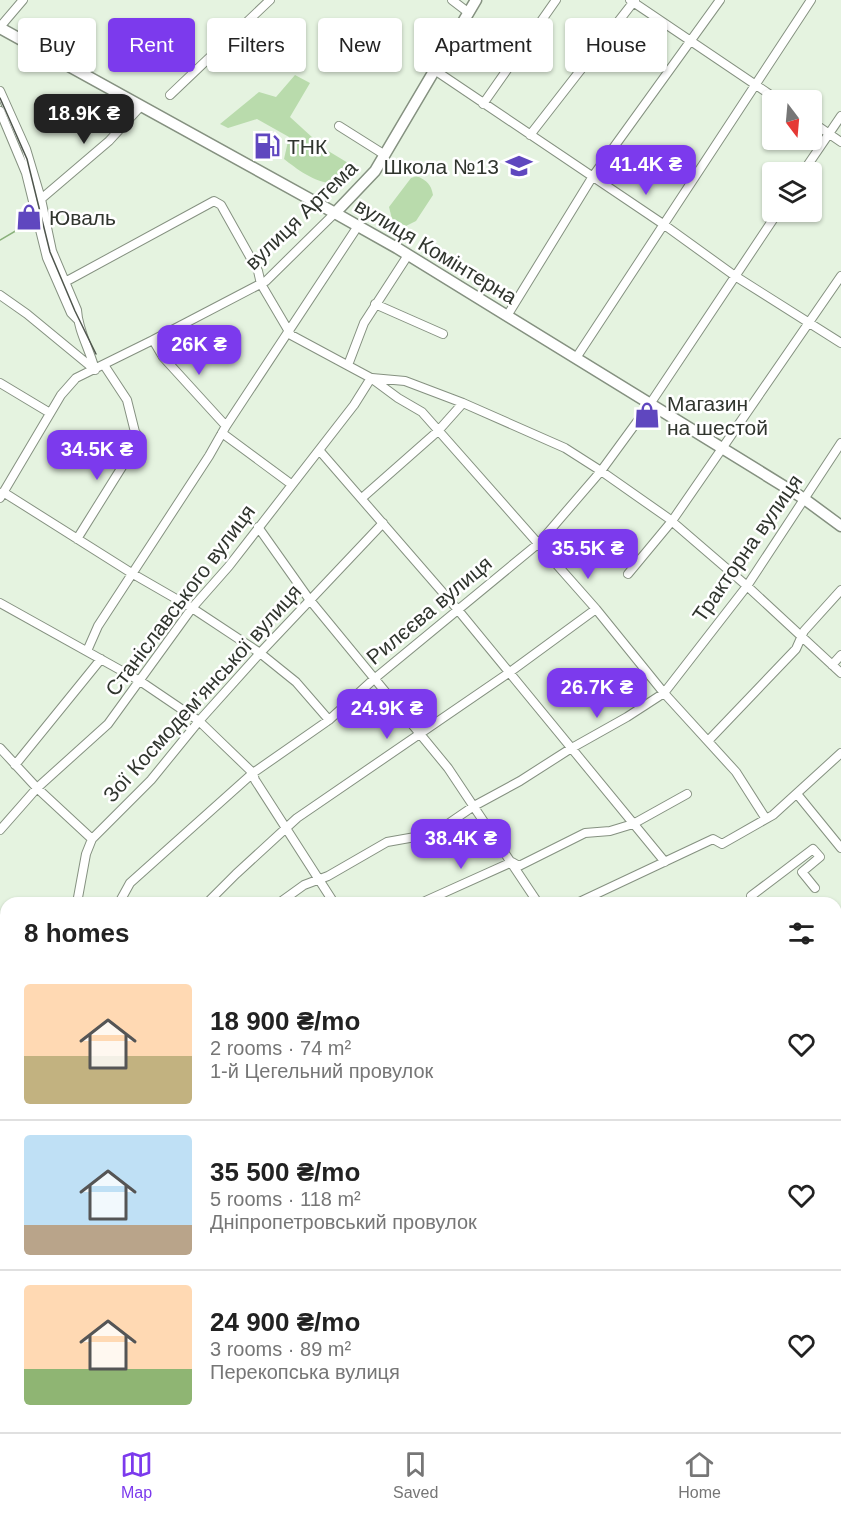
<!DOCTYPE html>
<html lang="en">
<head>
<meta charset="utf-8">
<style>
  :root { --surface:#fff; --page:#f6f6f6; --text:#222; --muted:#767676; --line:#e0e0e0; --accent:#7c3aed }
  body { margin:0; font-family:Arial,sans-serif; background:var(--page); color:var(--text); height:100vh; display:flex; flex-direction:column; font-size:22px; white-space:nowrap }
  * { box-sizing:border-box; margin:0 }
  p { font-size:20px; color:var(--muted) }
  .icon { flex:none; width:33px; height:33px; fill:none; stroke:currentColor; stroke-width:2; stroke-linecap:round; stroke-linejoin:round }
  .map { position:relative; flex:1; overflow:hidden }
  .panel { position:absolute; left:0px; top:897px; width:842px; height:536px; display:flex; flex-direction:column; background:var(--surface); border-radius:18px 18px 0 0; box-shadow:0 2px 4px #0004 }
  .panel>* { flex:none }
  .banner { position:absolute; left:18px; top:18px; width:806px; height:54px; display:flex; gap:12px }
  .needle { width:39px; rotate:164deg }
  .fabs { position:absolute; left:762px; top:90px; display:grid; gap:12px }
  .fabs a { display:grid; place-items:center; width:60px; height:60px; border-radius:6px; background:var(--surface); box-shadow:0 2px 4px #0004; font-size:30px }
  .price { position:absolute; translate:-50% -51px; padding:0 14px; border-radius:12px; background:var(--accent); color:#fff; font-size:20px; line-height:39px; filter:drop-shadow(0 2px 3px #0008) }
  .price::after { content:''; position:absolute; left:50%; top:36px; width:18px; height:14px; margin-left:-9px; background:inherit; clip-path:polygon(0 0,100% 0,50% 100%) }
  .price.current { background:#222; color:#fff }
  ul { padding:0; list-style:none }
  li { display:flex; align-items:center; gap:18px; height:150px; padding:0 24px }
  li+li { border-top:2px solid var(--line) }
  li span { display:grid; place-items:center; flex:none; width:168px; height:120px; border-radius:6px; color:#555 }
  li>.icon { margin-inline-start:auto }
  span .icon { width:72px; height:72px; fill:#fffc; stroke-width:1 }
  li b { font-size:26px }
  h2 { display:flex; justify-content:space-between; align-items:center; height:72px; padding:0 24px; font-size:26px }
  .pill { padding:0 21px; border-radius:6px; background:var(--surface); box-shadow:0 2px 4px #0004; font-size:21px; line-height:54px }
  .pill.current { background:var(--accent); color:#fff }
  .menu { display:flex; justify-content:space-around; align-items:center; height:84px; border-top:2px solid var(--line); background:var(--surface); font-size:16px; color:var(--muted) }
  .menu a { display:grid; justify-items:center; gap:3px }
  .menu .current { color:var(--accent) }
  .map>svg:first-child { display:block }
  .green { fill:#b9dbac }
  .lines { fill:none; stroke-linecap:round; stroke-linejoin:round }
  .stream { stroke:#8ab17b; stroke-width:1.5 }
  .minor-casing { stroke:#859180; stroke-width:10 }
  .major-casing { stroke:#859180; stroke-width:13 }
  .minor { stroke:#fff; stroke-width:8 }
  .major { stroke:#fff; stroke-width:10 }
  .tram { stroke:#4f564d; stroke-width:1.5 }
  .labels { text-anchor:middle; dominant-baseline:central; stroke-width:5; stroke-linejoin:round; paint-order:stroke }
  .poi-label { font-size:21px; fill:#30352e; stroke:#fff; text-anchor:start }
  .street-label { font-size:21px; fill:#30352e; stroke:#fff }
</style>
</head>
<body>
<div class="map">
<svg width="841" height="1432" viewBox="0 0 841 1432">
  <rect width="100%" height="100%" fill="#e5f3e0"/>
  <path class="green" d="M295 75 310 83 290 117 325 149 358 169C354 174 349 179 344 181 324 190 298 170 284 159L289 137 257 119 228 128 220 124 259 92 276 97Z
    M417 176C427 181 431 184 433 195L416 221 406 226 392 219 389 207 411 178Z
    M836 965 841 974V1140L836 1148Z
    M0 1228 6 1232V1311L0 1296Z
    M186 1427 587 1426V1427L586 1432H195Z"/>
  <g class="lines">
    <path class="stream" d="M0 240 24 226 34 223"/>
    <g class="minor-casing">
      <path id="minor" d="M452 0 469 13
        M630 0 778 100
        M0 27 23 0
        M436 71 663 224 735 276 841 343
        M0 91 26 149 41 199 52 251 77 310C78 331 90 350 95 370
        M170 95 270 0
        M483 104 556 0
        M0 111 26 173 47 258 71 313 78 320
        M812 122 841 142
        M339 126 385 155
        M530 135 635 0
        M803 172 841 116
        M41 199 109 141 141 106
        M65 282 214 201 221 205 258 271 261 284 291 335 371 378 398 398 422 412 596 609 664 693 736 772 766 819
        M0 295 27 314 95 370
        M375 304 443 334
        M507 316 593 176 720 0
        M153 340 163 357 226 426
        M576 358 811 0
        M348 365 364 323 408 255
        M372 378 405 381 463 403 565 448 601 471 668 518 747 586 841 673
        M0 383 50 413
        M222 433 291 484
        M319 450 458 610 665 862
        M3 492 133 574 192 608 260 653 296 682 329 720
        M0 498 61 395 76 378 153 340 266 281 335 213
        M362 498 438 431 463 403
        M258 527 309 599 448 768 538 903
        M77 539 140 438 135 432 127 400 104 365
        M628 574 672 521 841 276
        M0 603 140 681 199 721 253 773 255 780 334 903
        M87 651 98 626 209 456 226 426 358 226
        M832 665 841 655
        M709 740 796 649 804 631 841 590
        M0 748 37 788 92 839
        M15 765 101 659
        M797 794 841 848
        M0 830 37 788 108 724 192 608 229 566 354 405 371 378
        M751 896 813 849 820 857 802 872 815 888
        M77 903 86 854 92 839 151 780 199 721 260 653 383 523
        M119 903 130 883 253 773 329 720 374 679 539 543 601 471 650 404 778 212
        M207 903 236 874 297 818 510 672 596 609
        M279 903 304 885 328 876 387 842 432 834 439 830 474 806 520 781 570 749 627 717 664 693 747 586 841 443
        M421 903 512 862 519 866 585 833 610 831 633 824 687 794
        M577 903 713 839 722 844 773 815 841 753
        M0 946 6 948
        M0 1038 6 1039
        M0 1082 6 1085
        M0 1221 6 1226
        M0 1415 6 1418
        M24 1426 44 1432"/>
    </g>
    <g class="major-casing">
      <path id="major" d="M0 28 335 213 397 248 803 498 841 526
        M335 213 375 171 476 0
        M836 1223 841 1198
        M836 1283 841 1255
        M793 1432 795 1426
        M806 1432 807 1426"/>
    </g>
    <use href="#minor" class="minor"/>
    <use href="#major" class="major"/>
    <path class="tram" d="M0 98 27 159 50 252 75 311 96 354"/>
  </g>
  <defs>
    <g id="fuel-bare" transform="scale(2.07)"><path d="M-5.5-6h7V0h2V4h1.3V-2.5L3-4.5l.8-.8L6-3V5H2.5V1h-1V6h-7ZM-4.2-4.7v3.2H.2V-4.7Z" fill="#5f47bf" stroke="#fff" stroke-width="2.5" paint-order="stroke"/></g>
    <g id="school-bare" transform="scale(2.07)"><path d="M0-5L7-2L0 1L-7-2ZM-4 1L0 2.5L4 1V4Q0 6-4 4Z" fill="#5f47bf" stroke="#fff" stroke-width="2.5" paint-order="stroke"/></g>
    <g id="shop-bare" transform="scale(2.07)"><path d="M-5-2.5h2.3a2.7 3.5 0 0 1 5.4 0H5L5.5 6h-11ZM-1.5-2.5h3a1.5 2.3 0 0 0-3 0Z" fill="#5f47bf" stroke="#fff" stroke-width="2.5" paint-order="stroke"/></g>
  </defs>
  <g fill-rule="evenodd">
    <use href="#fuel-bare" x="267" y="146"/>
    <use href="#school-bare" x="519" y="166"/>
    <use href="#shop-bare" x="29" y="217"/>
    <use href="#shop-bare" x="647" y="415"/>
  </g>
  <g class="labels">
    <g class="poi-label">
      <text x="287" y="146">ТНК</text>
      <text x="499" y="166" text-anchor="end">Школа №13</text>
      <text x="49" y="217">Юваль</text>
      <text x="667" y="403">Магазин<tspan x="667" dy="24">на шестой</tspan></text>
    </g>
    <g class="street-label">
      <text transform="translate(301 215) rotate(-44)">вулиця Артема</text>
      <text transform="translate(436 251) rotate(31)">вулиця Комінтерна</text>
      <text transform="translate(747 548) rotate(-55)">Тракторна вулиця</text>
      <text transform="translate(180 600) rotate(-53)">Станіславського вулиця</text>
      <text transform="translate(429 610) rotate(-40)">Рилєєва вулиця</text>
      <text transform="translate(202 693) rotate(-48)">Зої Космодем’янської вулиця</text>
    </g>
  </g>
</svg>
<div class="fabs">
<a><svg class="needle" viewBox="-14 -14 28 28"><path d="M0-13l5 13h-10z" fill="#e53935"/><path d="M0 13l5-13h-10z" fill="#767676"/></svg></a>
<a><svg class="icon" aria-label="layers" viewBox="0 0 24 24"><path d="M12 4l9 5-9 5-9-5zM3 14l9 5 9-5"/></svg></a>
</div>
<b class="price current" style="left:84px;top:145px">18.9K ₴</b>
<b class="price" style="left:646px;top:196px">41.4K ₴</b>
<b class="price" style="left:199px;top:376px">26K ₴</b>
<b class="price" style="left:97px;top:481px">34.5K ₴</b>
<b class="price" style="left:588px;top:580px">35.5K ₴</b>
<b class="price" style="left:597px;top:719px">26.7K ₴</b>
<b class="price" style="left:387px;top:740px">24.9K ₴</b>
<b class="price" style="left:461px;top:870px">38.4K ₴</b>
<div class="banner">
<a class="pill">Buy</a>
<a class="pill current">Rent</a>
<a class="pill">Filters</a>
<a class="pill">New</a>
<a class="pill">Apartment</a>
<a class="pill">House</a>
</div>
<section class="panel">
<h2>8 homes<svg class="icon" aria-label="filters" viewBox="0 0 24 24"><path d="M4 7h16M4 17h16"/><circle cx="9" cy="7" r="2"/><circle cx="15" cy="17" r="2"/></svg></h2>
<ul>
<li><span style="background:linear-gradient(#ffd9b3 60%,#c2b280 0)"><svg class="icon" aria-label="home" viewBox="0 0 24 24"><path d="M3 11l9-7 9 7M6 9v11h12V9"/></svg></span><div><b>18 900 ₴/mo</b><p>2 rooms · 74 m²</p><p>1-й Цегельний провулок</p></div><svg class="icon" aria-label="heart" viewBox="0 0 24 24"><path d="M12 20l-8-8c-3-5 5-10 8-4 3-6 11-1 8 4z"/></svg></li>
<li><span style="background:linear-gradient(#bfe0f5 75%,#b9a48a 0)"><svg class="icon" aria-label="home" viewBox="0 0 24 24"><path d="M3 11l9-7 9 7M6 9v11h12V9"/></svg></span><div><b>35 500 ₴/mo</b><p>5 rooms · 118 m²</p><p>Дніпропетровський провулок</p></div><svg class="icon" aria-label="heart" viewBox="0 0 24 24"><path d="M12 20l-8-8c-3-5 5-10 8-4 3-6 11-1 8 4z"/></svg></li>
<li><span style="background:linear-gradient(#ffd9b3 70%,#8fb573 0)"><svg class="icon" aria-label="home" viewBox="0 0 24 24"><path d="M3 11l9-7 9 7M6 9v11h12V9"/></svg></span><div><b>24 900 ₴/mo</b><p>3 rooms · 89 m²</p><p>Перекопська вулиця</p></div><svg class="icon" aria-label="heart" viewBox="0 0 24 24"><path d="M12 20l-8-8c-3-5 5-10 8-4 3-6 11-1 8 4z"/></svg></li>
</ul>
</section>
</div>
<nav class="menu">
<a class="current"><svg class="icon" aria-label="map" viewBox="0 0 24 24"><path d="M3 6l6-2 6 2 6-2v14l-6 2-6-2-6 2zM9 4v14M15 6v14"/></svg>Map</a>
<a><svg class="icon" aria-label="saved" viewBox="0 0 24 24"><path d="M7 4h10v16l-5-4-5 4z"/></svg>Saved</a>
<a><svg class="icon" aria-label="home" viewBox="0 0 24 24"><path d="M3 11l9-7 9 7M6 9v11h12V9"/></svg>Home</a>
</nav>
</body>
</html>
